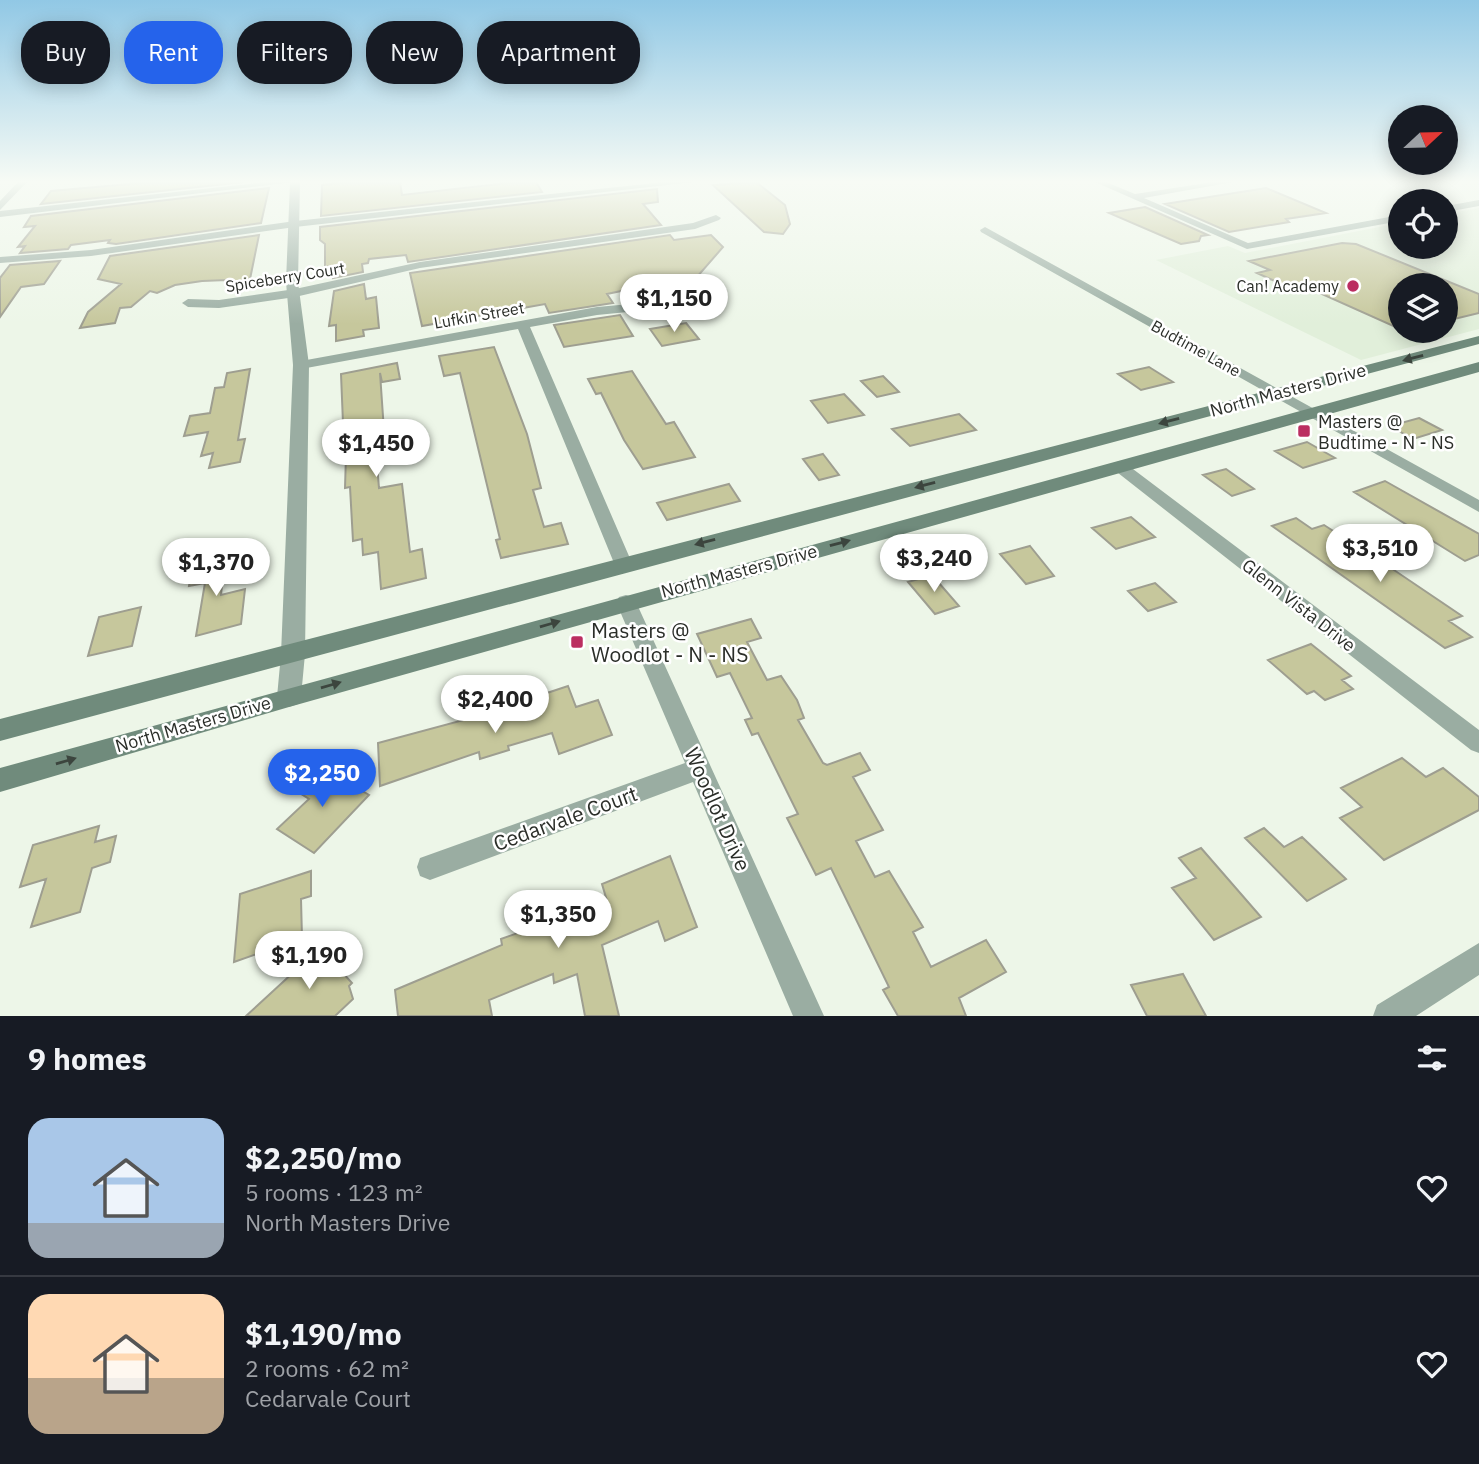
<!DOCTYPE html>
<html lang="en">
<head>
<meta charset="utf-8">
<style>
  :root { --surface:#171b24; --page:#20242c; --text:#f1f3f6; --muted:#9ea1a6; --line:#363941; --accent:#2563eb }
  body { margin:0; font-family:"IBM Plex Sans",sans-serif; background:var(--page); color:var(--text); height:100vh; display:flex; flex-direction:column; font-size:26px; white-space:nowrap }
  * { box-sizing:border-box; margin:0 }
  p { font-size:23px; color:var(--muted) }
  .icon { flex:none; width:38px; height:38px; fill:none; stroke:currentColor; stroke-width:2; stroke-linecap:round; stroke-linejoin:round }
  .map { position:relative; height:1016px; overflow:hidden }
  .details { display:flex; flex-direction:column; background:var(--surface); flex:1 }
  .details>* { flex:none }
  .hud { position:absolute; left:21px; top:21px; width:700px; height:63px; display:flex; gap:14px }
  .needle { width:46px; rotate:68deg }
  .fabs { position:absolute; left:1388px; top:105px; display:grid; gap:14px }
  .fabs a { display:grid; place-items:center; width:70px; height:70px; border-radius:50%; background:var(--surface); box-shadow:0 4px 18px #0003; font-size:35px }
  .price { position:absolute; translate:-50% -60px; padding:0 16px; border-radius:24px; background:#fff; color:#222; font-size:23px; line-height:46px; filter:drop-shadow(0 2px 4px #0008) }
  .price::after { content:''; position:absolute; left:50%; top:42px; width:21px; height:16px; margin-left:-10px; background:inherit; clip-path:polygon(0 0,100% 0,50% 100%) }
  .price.active { background:var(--accent); color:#fff }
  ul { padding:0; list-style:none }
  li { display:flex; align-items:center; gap:21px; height:175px; padding:0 28px }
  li+li { border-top:2px solid var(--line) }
  li span { display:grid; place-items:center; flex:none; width:196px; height:140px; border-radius:21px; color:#555 }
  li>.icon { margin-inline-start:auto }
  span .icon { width:84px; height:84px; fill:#fffc; stroke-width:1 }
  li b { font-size:30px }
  h2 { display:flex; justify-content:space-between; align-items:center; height:84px; padding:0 28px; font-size:30px }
  .tag { padding:0 24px; border-radius:28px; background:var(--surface); box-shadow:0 4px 18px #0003; font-size:24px; line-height:63px }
  .tag.active { background:var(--accent); color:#fff }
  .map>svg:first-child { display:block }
  .built { fill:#e1efda; fill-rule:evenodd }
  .building { fill:#c6c79c; stroke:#9e9e90; stroke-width:2 }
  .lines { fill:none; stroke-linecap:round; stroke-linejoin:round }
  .minor { fill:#9aada2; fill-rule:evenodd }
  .tertiary { fill:#9aada2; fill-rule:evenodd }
  .secondary { fill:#708b7c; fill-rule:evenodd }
  .oneway { fill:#3c453e }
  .poi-dot { fill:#bb2e61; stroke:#fff; stroke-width:2.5 }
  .labels { text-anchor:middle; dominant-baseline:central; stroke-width:5; stroke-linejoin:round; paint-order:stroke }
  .far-street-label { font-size:16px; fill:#2b2e29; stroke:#fff }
  .far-poi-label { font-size:16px; fill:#2b2e29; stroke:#fff; text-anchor:end }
  .street-label { font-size:18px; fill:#2b2e29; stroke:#fff }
  .poi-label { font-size:18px; fill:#2b2e29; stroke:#fff; text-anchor:start }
  .near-poi-label { font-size:21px; fill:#2b2e29; stroke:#fff; text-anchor:start }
  .near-street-label { font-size:21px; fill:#2b2e29; stroke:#fff }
</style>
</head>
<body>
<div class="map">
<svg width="1479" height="1016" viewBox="0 0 1479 1016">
  <rect width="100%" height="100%" fill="#edf6e8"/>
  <path class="built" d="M1479 208V329L1361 360 1156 260 1228 246 1245 253 1400 223V247H1446V214ZM1400 285H1446V331H1400Z"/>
  <path class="building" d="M152 182H244L41 204 51 191Z
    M349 182H400L402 195 517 182H536L542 192 321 216 322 185Z
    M756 182 785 205 790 224 783 234 764 232 713 185Z
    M269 188 261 223 116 244 108 243 110 240 71 245 68 249 20 253 25 246 18 247 35 226 24 227 31 216Z
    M1266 188 1326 213 1286 219 1289 222 1229 232 1165 204Z
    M657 189 658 202 643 204 661 225 408 262 406 255 369 259 368 263 362 264 363 272 333 278V266L325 267V244L320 240V227Z
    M1145 207 1208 235 1201 236 1199 241 1181 244 1109 213Z
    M259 235 250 279 244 282 226 285 227 280 202 281 175 285 157 293 150 291 131 307 120 308 115 323 80 328 88 312 121 284 98 279 110 256Z
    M670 235 674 240 711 235 723 247 690 285 673 282 626 290 607 294 613 303 549 313 545 304 422 326 410 273Z
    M1342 243 1356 244 1479 294V313L1446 321V285H1400V329L1302 285 1290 288 1257 273 1270 270 1249 261Z
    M60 261 44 284 21 287 0 317V278L10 265Z
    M364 284 366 299 376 297 379 328 363 330 364 336 336 341V325L329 326 334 291Z
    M620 315 633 336 564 347 554 325Z
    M686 323 699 339 662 346 650 329Z
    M494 347 527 434 541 488 533 490 544 527 561 523 568 544 501 558 496 540 500 539 460 373 444 376 439 356Z
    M397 363 400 379 382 382 380 373 384 431 395 429 396 448 376 452 379 488 402 484 410 552 422 549 426 578 381 589 378 552 363 555 362 539 353 541 350 487 345 488 347 422 343 423 341 374Z
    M1149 367 1173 382 1141 390 1118 374Z
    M250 369 238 440 245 439 240 462 209 468 213 453 201 456 208 432 184 436 190 416 210 413 215 388 224 387 227 373Z
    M632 371 666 424 674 422 695 457 643 469 624 440 601 393 596 394 588 379Z
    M883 376 899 392 877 397 861 381Z
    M844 394 864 415 828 423 811 401Z
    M959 414 976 430 910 446 892 429Z
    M1419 418 1442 430 1413 439 1390 426Z
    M1307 442 1335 458 1303 468 1275 451Z
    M823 454 839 475 819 480 803 459Z
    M1226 469 1254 489 1232 496 1203 475Z
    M1385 481 1479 534V555L1465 561 1354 492Z
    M729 484 740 501 667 520 657 503Z
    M1131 517 1155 537 1116 549 1092 528Z
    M1296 518 1312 529 1324 525 1341 536 1330 540 1378 573 1391 568 1462 616 1449 621 1472 637 1445 648 1272 526Z
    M1030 546 1054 576 1026 584 1000 554Z
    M225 556 221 595 245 589 241 624 196 636 205 583 189 586 193 563Z
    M932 575 959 606 935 614 908 582Z
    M1155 583 1176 602 1148 611 1128 591Z
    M141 607 132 646 88 656 99 617Z
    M751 619 761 638 747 642 767 680 781 676 797 700 804 718 798 720 823 763 827 765 860 753 870 770 853 777 883 830 856 841 875 877 889 871 923 927 913 932 931 967 986 940 1006 972 959 998 966 1016H898L883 990 889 987 831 868 816 875 787 818 798 814 758 733 752 735 745 720 752 718 730 673 717 677 697 634Z
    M1311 644 1351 676 1342 680 1353 689 1325 700 1314 691 1307 694 1268 660Z
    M568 686 576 707 598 700 612 735 559 754 552 733 508 746 509 750 480 759 479 752 380 786 378 743 542 699 541 695Z
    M1402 758 1426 777 1443 768 1479 797V810L1384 860 1340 818 1362 807 1341 788Z
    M320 766 369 795 314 853 277 829 309 799 295 790Z
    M99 826 95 842 116 836 110 862 92 868 80 912 31 927 46 879 20 887 33 845Z
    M1264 828 1284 847 1302 837 1346 879 1307 901 1245 838Z
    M1201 848 1261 917 1214 940 1172 888 1196 878 1179 858Z
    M670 856 697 927 665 941 658 921 602 945 619 1016H585L577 974 554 983 553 974 489 1000 492 1016H398L395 990 502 945 501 939 607 901 602 884Z
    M311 871V896L301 899 302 938 234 962 240 894Z
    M320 948 352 983 349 986 353 999 335 1016H246Z
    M1183 974 1206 1016H1147L1131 985Z"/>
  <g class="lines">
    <path class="minor" d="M18 182H27L0 210V201Z
      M267 182H294L0 217V211Z
      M665 182H693L295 227 91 256 0 263V257L91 250 295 221Z
      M1095 182H1106L1135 194 1213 182H1233L1144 198 1248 243 1400 215V221L1247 249Z
      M1479 200V206L1446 212V206Z
      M716 215 721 218 719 220 695 229 420 268 295 297 219 308 188 307 182 303 188 299 219 300 295 289 420 262 693 223Z
      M985 227 1479 500V512L981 232 980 230Z
      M664 301 668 302V308L597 315 530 327 632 563 630 568H616L614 563 518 329 301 369 294 365 301 361 597 307Z
      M1119 461 1125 463 1479 730V753L1471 750 1113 469 1111 466Z
      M626 595 633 597 636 602 824 1016H793L693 782 430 880 420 876 417 867 420 858 685 763 616 602 619 597Z
      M1479 943V975L1416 1016H1373L1377 1005Z"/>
    <path class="tertiary" d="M290 182H300L298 282 309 365 305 654 301 697 298 704 289 707 280 704 277 697 281 654 293 365 286 282Z"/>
    <path class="secondary" d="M1479 336V344L0 741V719Z
      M1479 362V372L289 707 0 792V768Z"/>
  </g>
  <defs><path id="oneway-solid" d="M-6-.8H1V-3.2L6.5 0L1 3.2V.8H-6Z" transform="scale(1.75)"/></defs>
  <g class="oneway">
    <use href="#oneway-solid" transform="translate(1413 358) rotate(165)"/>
    <use href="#oneway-solid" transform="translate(1169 421) rotate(165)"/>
    <use href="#oneway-solid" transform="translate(925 485) rotate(165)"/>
    <use href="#oneway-solid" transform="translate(705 542) rotate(165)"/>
    <use href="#oneway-solid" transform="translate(840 543) rotate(-15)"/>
    <use href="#oneway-solid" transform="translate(550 624) rotate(-16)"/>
    <use href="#oneway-solid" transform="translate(331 685) rotate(-16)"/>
    <use href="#oneway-solid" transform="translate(66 761) rotate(-16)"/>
  </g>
  <linearGradient id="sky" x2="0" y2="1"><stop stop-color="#91c8e5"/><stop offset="0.56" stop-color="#f7fbf5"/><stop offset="1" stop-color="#f7fbf5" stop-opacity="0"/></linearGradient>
  <rect width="1479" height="324" fill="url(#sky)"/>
  <g class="poi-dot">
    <circle cx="1353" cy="286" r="7"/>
    <rect x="1297" y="424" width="14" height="14" rx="3.5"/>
    <rect x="570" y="635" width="14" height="14" rx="3.5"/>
  </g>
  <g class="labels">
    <g class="far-street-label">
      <text transform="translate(285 277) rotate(-9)">Spiceberry Court</text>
      <text transform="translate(479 315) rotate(-10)">Lufkin Street</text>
      <text transform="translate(1196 348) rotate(29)">Budtime Lane</text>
    </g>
    <g class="far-poi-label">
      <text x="1339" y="286">Can! Academy</text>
    </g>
    <g class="street-label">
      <text transform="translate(1288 390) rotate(-15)">North Masters Drive</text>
      <text transform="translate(739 571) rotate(-15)">North Masters Drive</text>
      <text transform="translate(1299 605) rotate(38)">Glenn Vista Drive</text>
      <text transform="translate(193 724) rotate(-16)">North Masters Drive</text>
    </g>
    <g class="poi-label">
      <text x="1318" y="421">Masters @<tspan x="1318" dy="21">Budtime - N - NS</tspan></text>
    </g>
    <g class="near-poi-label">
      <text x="591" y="630">Masters @<tspan x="591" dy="24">Woodlot - N - NS</tspan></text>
    </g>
    <g class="near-street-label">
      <text transform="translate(718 809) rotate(66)">Woodlot Drive</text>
      <text transform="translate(565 818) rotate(-20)">Cedarvale Court</text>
    </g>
  </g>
</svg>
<div class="fabs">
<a><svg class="needle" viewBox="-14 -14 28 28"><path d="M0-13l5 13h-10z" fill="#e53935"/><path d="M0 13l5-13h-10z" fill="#9ea1a6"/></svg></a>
<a><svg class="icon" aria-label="locate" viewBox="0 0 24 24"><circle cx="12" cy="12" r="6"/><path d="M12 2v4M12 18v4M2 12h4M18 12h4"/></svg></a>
<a><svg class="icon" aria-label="layers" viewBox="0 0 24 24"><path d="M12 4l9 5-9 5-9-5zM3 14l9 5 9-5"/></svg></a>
</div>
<b class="price" style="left:674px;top:334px">$1,150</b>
<b class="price" style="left:376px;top:479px">$1,450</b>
<b class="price" style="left:1380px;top:584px">$3,510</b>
<b class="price" style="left:934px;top:594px">$3,240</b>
<b class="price" style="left:216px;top:598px">$1,370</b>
<b class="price" style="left:495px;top:735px">$2,400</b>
<b class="price active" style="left:322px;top:809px">$2,250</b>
<b class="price" style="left:558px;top:950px">$1,350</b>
<b class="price" style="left:309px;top:991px">$1,190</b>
<div class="hud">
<a class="tag">Buy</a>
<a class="tag active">Rent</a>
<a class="tag">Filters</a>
<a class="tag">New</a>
<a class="tag">Apartment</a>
</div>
</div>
<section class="details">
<h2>9 homes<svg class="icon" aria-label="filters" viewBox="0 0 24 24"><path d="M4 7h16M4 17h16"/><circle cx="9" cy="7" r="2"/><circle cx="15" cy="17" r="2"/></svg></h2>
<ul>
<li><span style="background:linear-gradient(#a9c7e8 75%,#9aa5b1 0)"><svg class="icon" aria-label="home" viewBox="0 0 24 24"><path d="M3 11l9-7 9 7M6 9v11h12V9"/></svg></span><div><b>$2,250/mo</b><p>5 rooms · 123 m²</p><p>North Masters Drive</p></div><svg class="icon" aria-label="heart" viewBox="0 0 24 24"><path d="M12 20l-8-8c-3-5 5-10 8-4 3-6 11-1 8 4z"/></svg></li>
<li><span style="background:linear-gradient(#ffd9b3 60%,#b9a48a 0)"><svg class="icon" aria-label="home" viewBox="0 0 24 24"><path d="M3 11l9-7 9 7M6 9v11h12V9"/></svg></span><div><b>$1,190/mo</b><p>2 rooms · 62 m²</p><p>Cedarvale Court</p></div><svg class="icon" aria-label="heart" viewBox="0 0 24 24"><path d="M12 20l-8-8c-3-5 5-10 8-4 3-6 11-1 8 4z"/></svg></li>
</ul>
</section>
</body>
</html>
